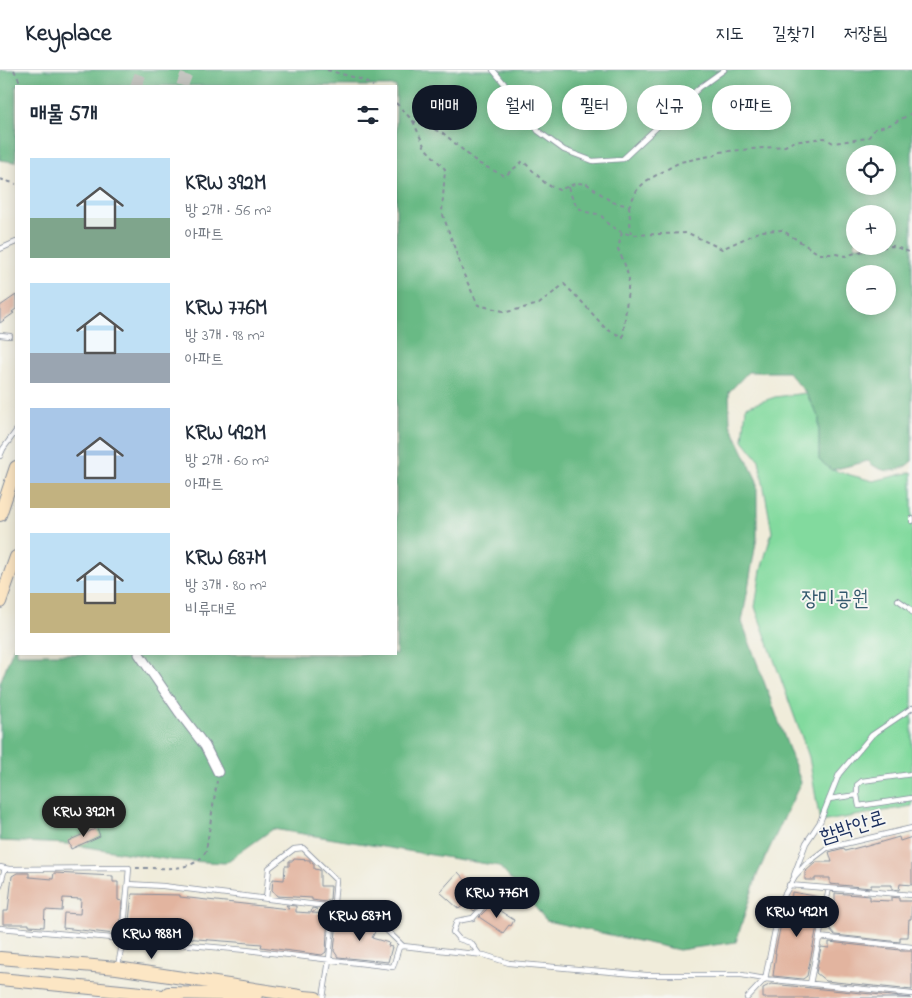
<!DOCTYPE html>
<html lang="ko">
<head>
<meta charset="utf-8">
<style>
  :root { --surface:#fff; --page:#f2f2f3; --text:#1f2937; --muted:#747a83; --line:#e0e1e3; --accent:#111827 }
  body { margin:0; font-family:"Indie Flower","Poor Story",sans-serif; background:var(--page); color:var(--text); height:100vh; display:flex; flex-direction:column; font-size:19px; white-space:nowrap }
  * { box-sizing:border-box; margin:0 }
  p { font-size:16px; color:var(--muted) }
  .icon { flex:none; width:28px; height:28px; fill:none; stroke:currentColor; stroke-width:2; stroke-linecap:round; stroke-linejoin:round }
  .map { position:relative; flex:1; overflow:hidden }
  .side { position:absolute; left:15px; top:15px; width:382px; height:570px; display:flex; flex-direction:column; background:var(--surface); border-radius:0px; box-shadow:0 2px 12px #0003 }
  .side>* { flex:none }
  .guide { position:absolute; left:412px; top:15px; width:424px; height:45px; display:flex; gap:10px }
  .buttons { position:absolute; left:846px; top:75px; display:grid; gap:10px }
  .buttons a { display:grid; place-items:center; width:50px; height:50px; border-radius:50%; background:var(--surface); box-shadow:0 2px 12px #0003; font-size:25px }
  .price { position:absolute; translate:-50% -42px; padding:0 11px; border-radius:18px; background:var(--accent); color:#fff; font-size:16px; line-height:32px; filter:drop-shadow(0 1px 2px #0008) }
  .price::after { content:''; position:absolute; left:50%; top:30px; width:15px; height:11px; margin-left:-8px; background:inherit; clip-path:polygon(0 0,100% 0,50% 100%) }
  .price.current { background:#222; color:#fff }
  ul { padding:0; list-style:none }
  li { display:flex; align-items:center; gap:15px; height:125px; padding:0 15px }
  li span { display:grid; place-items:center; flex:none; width:140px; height:100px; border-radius:0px; color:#555 }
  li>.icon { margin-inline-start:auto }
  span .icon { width:60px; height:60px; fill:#fffc; stroke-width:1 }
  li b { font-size:21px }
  h2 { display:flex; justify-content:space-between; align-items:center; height:60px; padding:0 15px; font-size:21px }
  .pill { padding:0 18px; border-radius:22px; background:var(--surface); box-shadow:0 2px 12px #0003; font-size:18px; line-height:45px }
  .pill.current { background:var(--accent); color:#fff }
  header { display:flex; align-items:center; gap:30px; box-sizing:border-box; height:70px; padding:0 25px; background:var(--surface); border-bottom:1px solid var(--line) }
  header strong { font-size:24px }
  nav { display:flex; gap:28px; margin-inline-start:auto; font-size:18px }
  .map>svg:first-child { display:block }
  .green { fill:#82da9e; stroke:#4e847e }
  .forest { fill:#69ba85; stroke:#427472; fill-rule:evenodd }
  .building { fill:#e2b49f }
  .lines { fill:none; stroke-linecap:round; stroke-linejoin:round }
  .secondary-tunnel { stroke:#c5c6c1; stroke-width:12; stroke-dasharray:12 6; stroke-linecap:butt }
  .lane-casing { stroke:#868e9c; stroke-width:6 }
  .street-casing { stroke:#868e9c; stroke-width:11 }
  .secondary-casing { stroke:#868e9c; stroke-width:14 }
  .path { stroke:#868e9c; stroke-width:2; stroke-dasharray:4 4; stroke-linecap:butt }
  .lane { stroke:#fff; stroke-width:4.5 }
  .street { stroke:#fff; stroke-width:9 }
  .secondary { stroke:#fce6c4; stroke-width:12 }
  .labels { text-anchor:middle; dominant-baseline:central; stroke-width:4; stroke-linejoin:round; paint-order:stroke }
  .park-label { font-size:21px; fill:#355a6e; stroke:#f6f6f2 }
  .street-label { font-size:21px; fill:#1b2f5e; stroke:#f6f6f2 }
</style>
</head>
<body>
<header>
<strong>Keyplace</strong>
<nav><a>지도</a><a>길찾기</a><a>저장됨</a></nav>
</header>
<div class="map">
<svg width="912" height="928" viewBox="0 0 912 928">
  <rect width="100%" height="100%" fill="#f6f6f2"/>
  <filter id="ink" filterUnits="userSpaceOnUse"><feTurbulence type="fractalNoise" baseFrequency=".02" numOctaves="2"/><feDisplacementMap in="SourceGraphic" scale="10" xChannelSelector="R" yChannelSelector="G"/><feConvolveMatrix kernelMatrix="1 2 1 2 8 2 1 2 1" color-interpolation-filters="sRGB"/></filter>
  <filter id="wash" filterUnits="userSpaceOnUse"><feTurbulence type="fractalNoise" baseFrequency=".0096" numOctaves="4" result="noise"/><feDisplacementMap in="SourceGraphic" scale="20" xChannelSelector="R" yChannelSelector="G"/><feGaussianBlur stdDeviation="1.12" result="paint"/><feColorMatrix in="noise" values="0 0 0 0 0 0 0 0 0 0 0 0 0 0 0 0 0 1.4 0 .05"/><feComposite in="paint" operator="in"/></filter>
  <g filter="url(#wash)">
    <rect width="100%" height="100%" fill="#f0ecda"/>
    <path class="green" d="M806 323 819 348V390L832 400 873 411 912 402V736L820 752 809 687 755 537 761 500 772 462 759 390 743 370 746 337 775 327Z"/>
    <path class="forest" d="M0 0H912V391C899 404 881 404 868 391L832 400 819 390V348L806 323 788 302H748L729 322 730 354 757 411V467L742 552 801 712 757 805 736 872 679 880 547 851 499 796 273 759 225 793 171 790 67 774 0 771V613L16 571V584H396V16H16V92L0 90ZM855 84H888V116H855ZM855 144H888V176H855ZM855 204H888V236H855Z"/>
    <g id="blocks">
      <path class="building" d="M16 225V239L12 242 14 243 0 253V236Z
        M97 758 100 766 71 779 68 771Z
        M899 767 900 771 912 767V815L900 814 899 820 892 819V815H871V818L830 814V808H815V810H805V802L816 792H832L829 782 844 778 845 781 864 776V777Z
        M294 789 310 790V793L314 794V799L320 800V816H331L330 829 326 832 312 830V828L277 826 272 820 273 809 284 810 285 796H289V791H293Z
        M458 802 469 814 471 812 474 815 479 811 490 825 474 841 465 833 459 839 440 822Z
        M17 803H29V807L53 809 54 803 113 806V812H118V830L122 831 120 861 115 864 63 858 64 843 80 844 81 829 63 828 62 841 45 840 44 857 29 856V854H3V841H8L12 806Z
        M792 822 820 827 817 846H819L807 906 803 909 773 906 776 883H775L782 849 789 850Z
        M835 823 870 826V830L891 831V827L899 828V831H912L911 849H909L908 867H900V872L835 865 830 859 831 847H835Z
        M132 824 180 825V827L289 839 286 835 296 836V842L311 843 312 838 317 839 312 843 328 844 326 882 322 885 261 877 262 874 132 864 128 860Z
        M491 835 514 850 511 856 509 855 503 863 479 847Z
        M361 850 377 857 372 868 389 873 388 876 392 877 388 892 338 887 334 881 337 851 361 852Z
        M829 872 900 880V881H912V920L826 911 816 903 821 877 829 878Z
        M771 914 792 916 911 928H763V918Z"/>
    </g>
  </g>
  <g filter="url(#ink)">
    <use href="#blocks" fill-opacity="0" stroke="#868e9c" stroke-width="1"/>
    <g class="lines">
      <path class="secondary-tunnel" d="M136 16 142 0
        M182 16 188 0"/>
      <g class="lane-casing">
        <path id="lane" d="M493 0 522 35 538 61 564 80 593 91 623 89 699 18 724 0
          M0 179 16 172
          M0 265 10 266
          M0 386 3 379 16 361
          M912 449V451
          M898 530 908 537 912 542
          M912 704 862 711 857 715V725L859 736 912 728
          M829 729 857 725
          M0 797 9 799 129 798 123 869 118 896
          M794 805 806 773 820 752 839 704 872 665 912 638
          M128 814 163 816 334 837 362 843 377 851 403 876 484 885 509 893 646 905H742L765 909 912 924
          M789 815 912 825
          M0 816 5 798
          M266 829 269 798 294 779 303 778 336 810 329 890 323 928
          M0 858 246 880 393 897 399 877 403 876
          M819 867 912 877
          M479 884 471 873 459 869 453 862 457 851 473 848 487 832 515 819
          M810 914 829 818
          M747 928 765 909 781 831 795 806 806 794 827 778 912 758"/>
      </g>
      <g class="street-casing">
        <path id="street" d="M139 584 179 642 205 676 218 702"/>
      </g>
      <g class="secondary-casing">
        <path id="secondary" d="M0 445 16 397
          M0 532 16 487
          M0 888 117 898 300 926
          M0 909 141 923 176 928
          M168 923 256 925
          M293 926 316 928"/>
      </g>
      <path class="path" d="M14 0 22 16
        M327 0 360 9 373 16
        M396 33 413 51 443 63 478 93 505 106 523 91 546 114 559 120 577 113 587 114 612 132 629 136 637 120 646 111 680 92 715 85 719 82 785 76 793 72 825 68 833 73 868 68 875 59 892 54 912 43
        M413 51 425 78 445 99 442 142 464 205 478 235 507 242 539 234 564 214 582 232 606 259 623 267 629 209 625 195 618 179 622 162 631 165
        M0 109 16 114
        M568 117C575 136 578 143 600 144L608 154 621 162
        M629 136 631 165 688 163 722 179 761 161 782 160 819 184H836L845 186 874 178 893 176 912 183
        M136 798C158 797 195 804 206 781L217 711"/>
      <use href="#lane" class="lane"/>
      <use href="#street" class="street"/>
      <use href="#secondary" class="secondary"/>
    </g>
  </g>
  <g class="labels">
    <g class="park-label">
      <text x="835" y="530">장미공원</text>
    </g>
    <g class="street-label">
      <text transform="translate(853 758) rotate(-17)">함박안로</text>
    </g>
  </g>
</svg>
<div class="buttons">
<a><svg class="icon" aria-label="locate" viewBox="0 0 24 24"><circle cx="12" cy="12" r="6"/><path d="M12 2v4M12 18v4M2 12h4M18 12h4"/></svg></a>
<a>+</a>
<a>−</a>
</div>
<b class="price current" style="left:84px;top:768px">KRW 392M</b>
<b class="price" style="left:497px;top:849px">KRW 776M</b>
<b class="price" style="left:797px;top:868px">KRW 492M</b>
<b class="price" style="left:360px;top:872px">KRW 687M</b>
<b class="price" style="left:152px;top:890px">KRW 988M</b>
<div class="guide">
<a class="pill current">매매</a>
<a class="pill">월세</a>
<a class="pill">필터</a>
<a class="pill">신규</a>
<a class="pill">아파트</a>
</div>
<section class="side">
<h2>매물 5개<svg class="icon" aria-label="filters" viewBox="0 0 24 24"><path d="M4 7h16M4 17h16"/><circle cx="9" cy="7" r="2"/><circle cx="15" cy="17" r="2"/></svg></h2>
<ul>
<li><span style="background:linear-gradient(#bfe0f5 60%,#7fa58c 0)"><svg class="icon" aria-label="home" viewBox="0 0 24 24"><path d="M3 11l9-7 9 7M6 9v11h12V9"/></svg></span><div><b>KRW 392M</b><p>방 2개 · 56 m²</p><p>아파트</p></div></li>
<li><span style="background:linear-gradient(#bfe0f5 70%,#9aa5b1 0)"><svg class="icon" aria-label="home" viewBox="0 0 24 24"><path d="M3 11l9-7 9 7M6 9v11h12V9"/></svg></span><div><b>KRW 776M</b><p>방 3개 · 98 m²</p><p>아파트</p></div></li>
<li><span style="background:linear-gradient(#a9c7e8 75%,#c2b280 0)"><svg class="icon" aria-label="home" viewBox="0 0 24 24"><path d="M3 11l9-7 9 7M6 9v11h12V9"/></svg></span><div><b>KRW 492M</b><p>방 2개 · 60 m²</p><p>아파트</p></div></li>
<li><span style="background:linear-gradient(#bfe0f5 60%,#c2b280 0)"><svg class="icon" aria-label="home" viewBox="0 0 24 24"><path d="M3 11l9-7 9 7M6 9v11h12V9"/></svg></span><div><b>KRW 687M</b><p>방 3개 · 80 m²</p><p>비류대로</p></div></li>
</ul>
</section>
</div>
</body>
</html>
